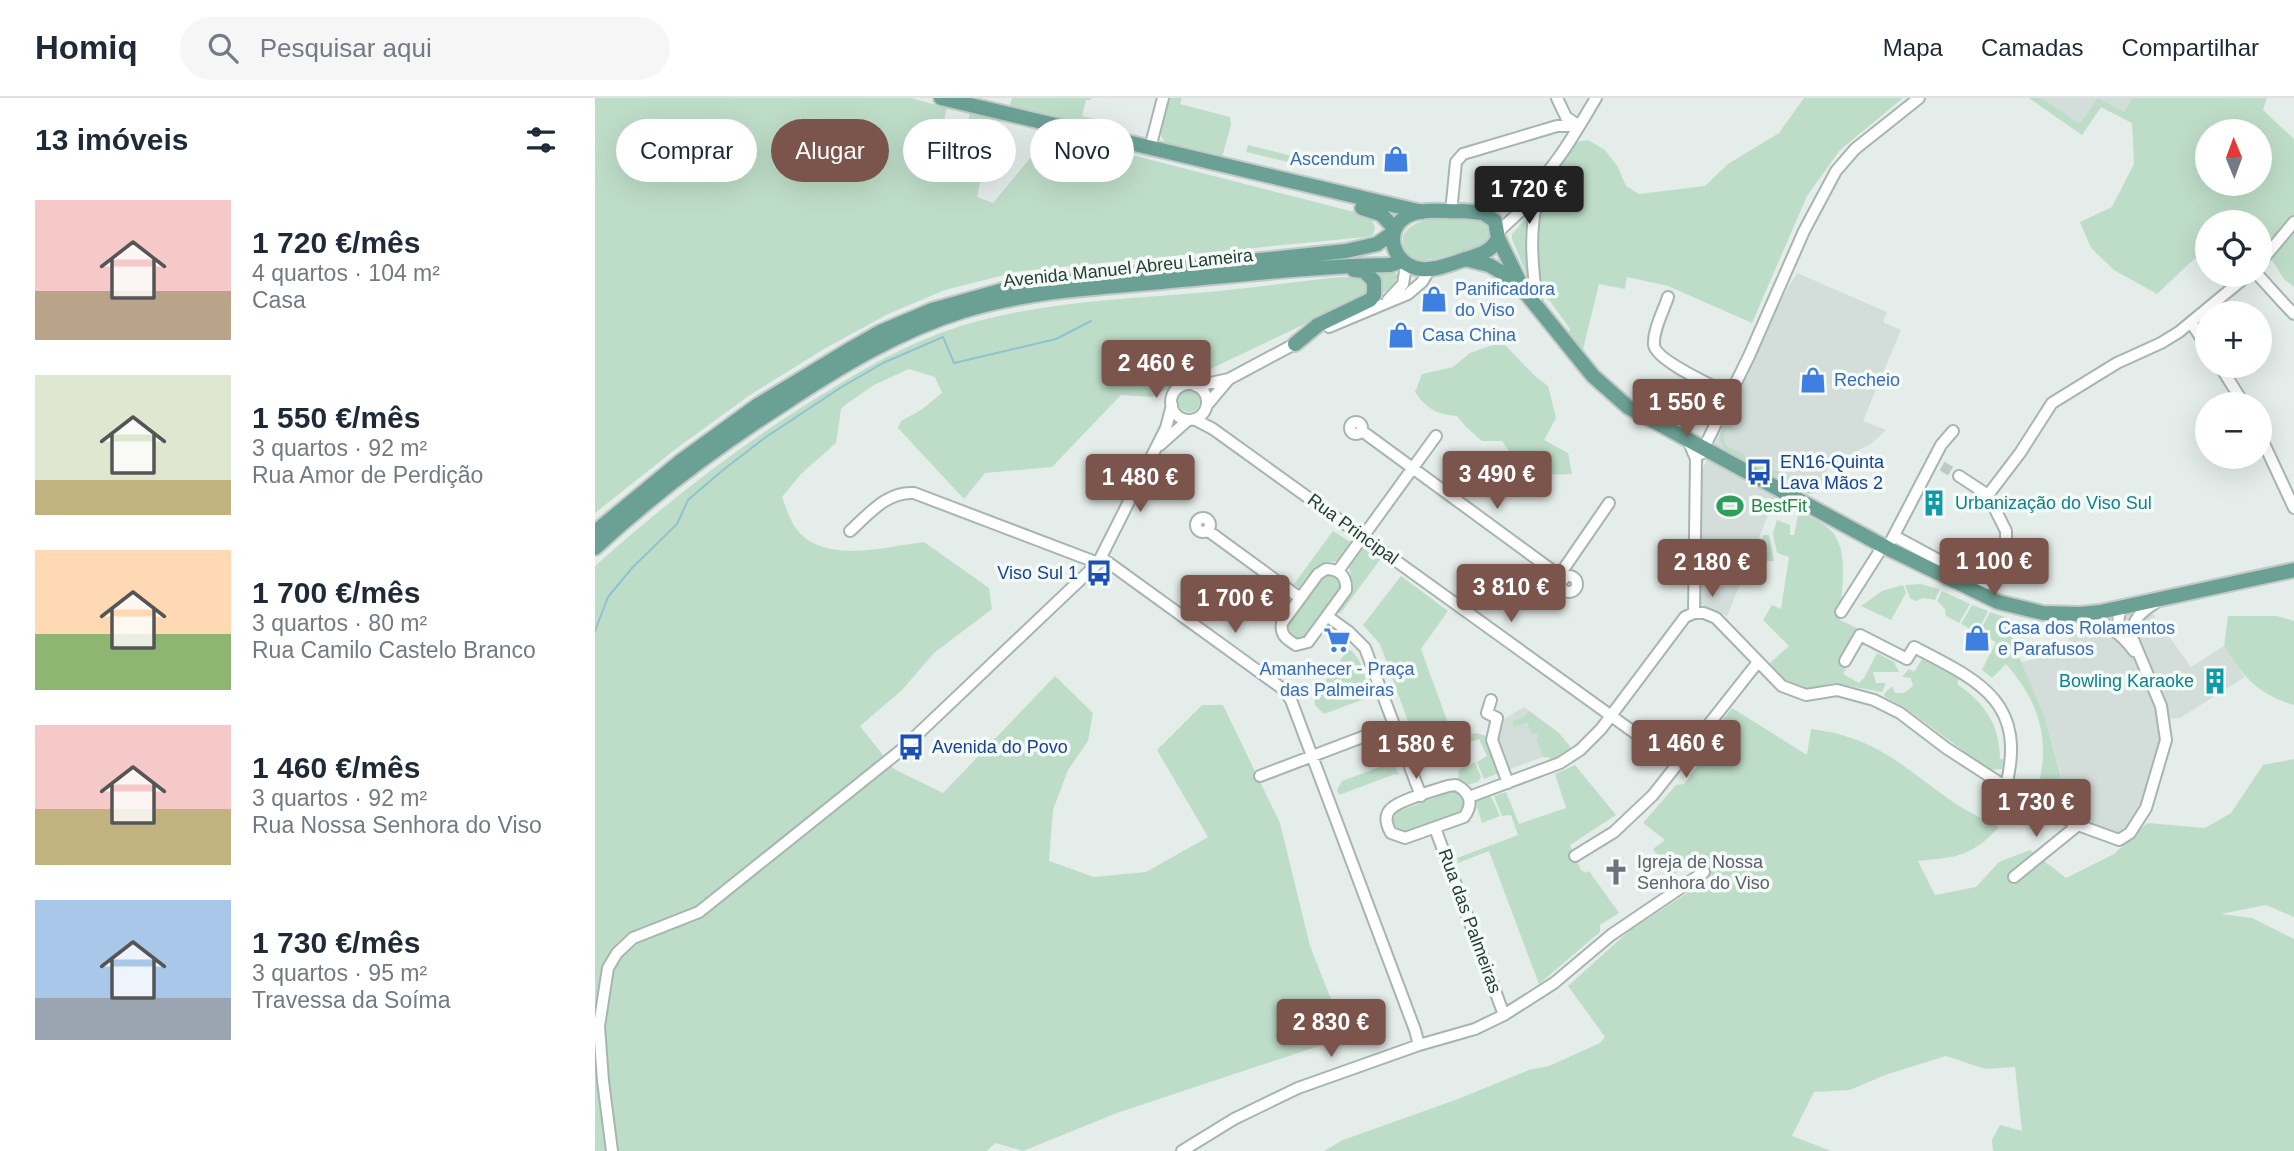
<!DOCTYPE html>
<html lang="pt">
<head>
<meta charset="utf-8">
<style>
  :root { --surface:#fff; --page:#f6f6f7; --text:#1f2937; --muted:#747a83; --line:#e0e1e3; --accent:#7b554b }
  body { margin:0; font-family:Arial,sans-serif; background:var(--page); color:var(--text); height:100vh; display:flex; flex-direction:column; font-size:26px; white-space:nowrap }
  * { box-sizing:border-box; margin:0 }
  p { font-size:23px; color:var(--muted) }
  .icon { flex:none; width:38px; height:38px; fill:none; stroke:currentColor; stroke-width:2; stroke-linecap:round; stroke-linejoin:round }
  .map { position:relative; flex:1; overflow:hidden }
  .details { display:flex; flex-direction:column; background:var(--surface); width:595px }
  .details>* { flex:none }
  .banner { position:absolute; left:21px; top:21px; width:665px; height:63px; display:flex; gap:14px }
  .needle { width:46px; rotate:359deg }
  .buttons { position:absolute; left:1600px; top:21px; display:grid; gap:14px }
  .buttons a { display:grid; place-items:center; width:77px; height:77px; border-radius:50%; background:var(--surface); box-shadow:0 7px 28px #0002; font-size:35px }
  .price { position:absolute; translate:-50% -60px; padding:0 16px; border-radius:7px; background:var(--accent); color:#fff; font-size:23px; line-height:46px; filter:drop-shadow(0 2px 4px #0008) }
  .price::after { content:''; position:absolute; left:50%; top:42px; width:21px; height:16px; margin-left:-10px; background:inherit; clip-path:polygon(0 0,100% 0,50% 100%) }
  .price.selected { background:#222; color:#fff }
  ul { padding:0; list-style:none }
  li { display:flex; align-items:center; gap:21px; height:175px; padding:0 35px }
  li span { display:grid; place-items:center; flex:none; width:196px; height:140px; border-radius:0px; color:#555 }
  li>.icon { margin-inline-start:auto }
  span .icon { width:84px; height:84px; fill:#fffc; stroke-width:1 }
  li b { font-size:30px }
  h2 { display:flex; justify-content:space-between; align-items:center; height:84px; padding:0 35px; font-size:30px }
  .chip { padding:0 24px; border-radius:32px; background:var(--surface); box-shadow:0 7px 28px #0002; font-size:24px; line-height:63px }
  .chip.selected { background:var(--accent); color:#fff }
  header { display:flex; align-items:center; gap:42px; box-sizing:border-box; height:98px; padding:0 35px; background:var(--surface); border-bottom:2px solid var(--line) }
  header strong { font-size:33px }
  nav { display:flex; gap:38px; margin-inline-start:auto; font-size:24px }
  .search { width:490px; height:63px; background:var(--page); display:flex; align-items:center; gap:18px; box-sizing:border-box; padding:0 24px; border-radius:38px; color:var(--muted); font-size:26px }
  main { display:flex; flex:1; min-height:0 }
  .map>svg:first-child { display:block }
  .built { fill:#d3ddd9 }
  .green { fill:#beddc8; fill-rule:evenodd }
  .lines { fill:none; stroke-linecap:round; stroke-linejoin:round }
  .stream { stroke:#8fc3cf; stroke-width:2 }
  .minor-tunnel { stroke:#becac6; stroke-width:10; stroke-dasharray:10 5; stroke-linecap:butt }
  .minor-casing { stroke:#a7b5b1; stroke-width:14 }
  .major-casing { stroke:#c2c9c7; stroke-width:18 }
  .minor { stroke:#fff; stroke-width:10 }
  .major { stroke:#6ba095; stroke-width:14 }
  .labels { text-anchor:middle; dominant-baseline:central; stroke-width:7; stroke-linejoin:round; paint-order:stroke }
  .shop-label { font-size:18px; fill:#366cbe; stroke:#f5faf7; text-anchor:start }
  .street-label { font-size:18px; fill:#243e38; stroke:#f5faf7 }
  .transit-label { font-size:18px; fill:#164399; stroke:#f5faf7; text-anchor:start }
  .culture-label { font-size:18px; fill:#0d838f; stroke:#f5faf7; text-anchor:start }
  .leisure-label { font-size:18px; fill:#27864d; stroke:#f5faf7; text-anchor:start }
  .worship-label { font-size:18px; fill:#5b616d; stroke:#f5faf7; text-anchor:start }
</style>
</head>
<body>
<header>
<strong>Homiq</strong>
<div class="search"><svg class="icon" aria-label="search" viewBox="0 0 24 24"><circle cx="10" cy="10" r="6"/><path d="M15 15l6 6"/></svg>Pesquisar aqui</div>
<nav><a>Mapa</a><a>Camadas</a><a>Compartilhar</a></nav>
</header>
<main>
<section class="details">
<h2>13 imóveis<svg class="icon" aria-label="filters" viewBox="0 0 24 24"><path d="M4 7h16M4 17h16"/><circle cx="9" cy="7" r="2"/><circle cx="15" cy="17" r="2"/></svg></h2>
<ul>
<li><span style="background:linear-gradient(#f6c9c9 65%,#b9a48a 0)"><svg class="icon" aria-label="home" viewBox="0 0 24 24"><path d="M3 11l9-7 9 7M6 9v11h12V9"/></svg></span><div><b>1 720 €/mês</b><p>4 quartos · 104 m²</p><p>Casa</p></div></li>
<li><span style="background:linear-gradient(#dfe7d0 75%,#c2b280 0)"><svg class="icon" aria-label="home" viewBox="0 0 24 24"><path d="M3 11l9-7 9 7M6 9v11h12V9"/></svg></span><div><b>1 550 €/mês</b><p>3 quartos · 92 m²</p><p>Rua Amor de Perdição</p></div></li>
<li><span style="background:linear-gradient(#ffd9b3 60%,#8fb573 0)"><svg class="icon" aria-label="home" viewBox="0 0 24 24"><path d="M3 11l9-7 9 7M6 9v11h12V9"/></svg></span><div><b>1 700 €/mês</b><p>3 quartos · 80 m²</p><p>Rua Camilo Castelo Branco</p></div></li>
<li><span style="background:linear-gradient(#f6c9c9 60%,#c2b280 0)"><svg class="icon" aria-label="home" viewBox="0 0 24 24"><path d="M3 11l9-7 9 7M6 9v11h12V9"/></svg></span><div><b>1 460 €/mês</b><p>3 quartos · 92 m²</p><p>Rua Nossa Senhora do Viso</p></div></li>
<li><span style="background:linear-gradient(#a9c7e8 70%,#9aa5b1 0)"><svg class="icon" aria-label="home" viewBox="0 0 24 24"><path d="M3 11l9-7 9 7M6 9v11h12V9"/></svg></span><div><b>1 730 €/mês</b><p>3 quartos · 95 m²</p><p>Travessa da Soíma</p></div></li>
</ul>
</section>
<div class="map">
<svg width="1699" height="1053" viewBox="0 0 1699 1053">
  <rect width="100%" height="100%" fill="#e4edea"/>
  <path class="built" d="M1434 0H1551L1537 25 1506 9 1487 37Z
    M1202 175 1292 214 1288 224 1306 232 1268 323 1291 332 1276 346 1234 367 1223 394 1213 396 1187 383 1132 518 1101 504V385L1190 195Z
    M1552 508 1596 569 1629 548 1650 579 1585 620 1569 621 1571 632 1551 710 1524 742 1474 717 1471 694 1450 620 1426 564 1477 553 1469 522Z
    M929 609 964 635 967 657 957 662 950 658 910 673 900 642 907 622Z"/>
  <path class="green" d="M0 0H316L352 10 345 40 368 46 375 15 399 21 382 99 398 105 455 36 775 118 780 129 778 137 770 139 425 173 350 192 293 216 229 251 155 297 82 350 0 415Z
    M417 0H496V2H491L487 18 500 21 498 30 414 9Z
    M573 0H587L585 6 635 19 636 27 627 59 570 46 565 35Z
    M1209 0H1308L1245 52 1212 98 1157 225 1073 188 1032 179 1030 191 1004 186 987 256 973 240 975 231 955 203 948 198C933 135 942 96 981 44L993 42 1010 52 1023 69 1031 88 1044 96 1110 88 1133 66 1184 35Z
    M1434 0H1446L1485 26 1503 0 1529 14 1538 0H1672L1668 12 1699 41V189L1689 181 1664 142V124H1654L1648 115 1638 124H1612V149L1562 196 1519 172 1496 150 1485 124 1517 109 1539 66 1537 25 1506 9 1487 37ZM1612 33H1664V86H1612Z
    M653 47 712 62 710 68 651 54Z
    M933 118 930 137 933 180 917 141V136Z
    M883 122 890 124 895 132C894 138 895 138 891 143 885 150 873 151 865 154 844 160 806 175 808 138 820 114 860 122 883 122Z
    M797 173 803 177 799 187 787 196V186L782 175Z
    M745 179 767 180C773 187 773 192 767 199L556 299 526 297 457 369 390 375 369 401 303 330 306 323 326 312 347 295 340 279 314 271 279 287 250 307 246 311 241 345 206 376 187 399C190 407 193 416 197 424 221 469 289 449 329 444L394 490 397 511 339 555 307 592 265 628 299 671 348 695 460 578 498 615 493 643 473 672 458 712 454 763 499 779 551 774 613 739 562 652 607 607H628L685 725 715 848 751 939 522 1015 428 1053 400 1045 392 1053H0V468C73 403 150 343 233 293 281 263 331 236 387 222 457 204 530 201 602 195 650 191 697 184 745 179Z
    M898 247H910L940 278 953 288 961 320 949 342 973 355 977 376C937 378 930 377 907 343H887L871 329 862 318C843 317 830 310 820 294L827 276 858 269 875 255Z
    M583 303a11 11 0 1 1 22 0a11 11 0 1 1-22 0Z
    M1129 326 1142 332 1131 330 1128 338 1130 347 1223 394 1213 396 1132 354C1123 344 1123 338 1129 326Z
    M1204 413C1213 418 1225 423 1233 430 1257 449 1245 495 1245 522L1264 531 1245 564 1252 569 1248 576 1264 585 1269 580 1282 555 1299 564 1304 574H1278L1281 585H1291L1287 594 1237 585 1235 587C1206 599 1193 589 1175 565L1194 548 1168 522 1177 507 1186 511 1194 459 1182 455 1178 436 1182 422 1195 427V437H1199Z
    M738 433 757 445 743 464C723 461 715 475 704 490L699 486Z
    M1168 437H1174L1179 463H1169L1168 469 1165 464Z
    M770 448 787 459 745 516 740 513 758 489 754 468Z
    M731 476 742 479 746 487 745 491 712 536 708 540H699L692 531V526Z
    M806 478 853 513 826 551 859 642 882 635 894 639 906 674 889 681 882 664 892 658 884 641 827 662 785 546 768 527Z
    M1325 486 1345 491 1340 502 1328 500 1321 503 1315 500 1310 487Z
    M1308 487 1311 495 1296 522 1266 508 1287 493Z
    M1347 493 1375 506 1364 525 1351 518 1350 511 1342 503Z
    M1377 507 1393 513 1382 534 1366 526Z
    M1395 514 1413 520 1419 547 1450 620 1474 708 1440 699C1457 647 1447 607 1411 566L1397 580 1387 572 1401 544 1384 535Z
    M1633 518H1682L1699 523V607C1662 596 1649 579 1629 548Z
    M756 552 764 562 777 598 729 616 720 607 719 599 752 553Z
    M1327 561 1364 580 1362 586C1389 604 1405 627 1405 661H1410L1407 671 1394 672 1309 609 1290 599 1289 596 1297 588 1300 595H1309L1318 588 1316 580 1307 579 1314 571 1319 574Z
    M1137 610 1212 657 1216 631C1283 639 1310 671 1361 706 1375 715 1390 722 1404 729 1376 759 1362 759 1323 763L1340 797 1381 789 1404 764 1435 752 1471 780 1519 756 1552 725 1610 730 1636 715 1668 667 1699 661V819L1671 807 1626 816 1657 820 1699 841V1053H1398L1397 1042 1405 1027 1427 1033 1420 969 1390 971 1351 958 1290 977 1255 992 1219 994 1197 1038 1236 1053H729L748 1042 863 1001 934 972 954 968 1005 945 1010 939 973 888 1034 833 1114 781 1095 759 1088 763 1091 767 1077 778 1058 751 1070 742 1048 725 1081 687 1089 686 1104 666 1100 659Z
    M934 613 964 635 977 651 961 660 948 659 941 640 943 639 942 635 937 637 932 624 919 629 917 623 929 619Z
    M798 664 804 677 800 676 744 697 742 692 747 683Z
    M880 664 886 679 883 684 872 687 863 682 864 677 863 672Z
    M980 667 1021 717 975 747 986 772 991 775 994 773 1024 815 1005 827V834L944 886 894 753 863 765 862 760 923 737 916 717 907 718 899 698 911 694 924 726 971 710 960 676Z
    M857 693H861L869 701 868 710 865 714 807 734 799 729 798 718 802 714Z
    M894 698 897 700 905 718 887 725 881 706 882 702Z"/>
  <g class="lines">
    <path class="stream" d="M0 533 13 499 37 470 82 426 93 402 128 372 171 339 245 290 288 265 348 239 359 265 461 241 496 223"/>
    <path class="minor-tunnel" d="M1347 368 1364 378"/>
    <g class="minor-casing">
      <path id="minor" d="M962 0 971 19 983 27
        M555 50 568 0
        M856 114 861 64 868 56 962 28H984
        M883 114C900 109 919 103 933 93 959 74 984 28 1001 0
        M903 134 949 91 960 72
        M1664 166 1699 124
        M1663 177C1675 190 1686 203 1699 216
        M1073 199C1068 214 1058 232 1059 247 1061 263 1121 289 1136 297
        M793 202 808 186 811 167
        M942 209C938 168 933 138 943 97
        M1597 226 1612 249
        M734 229 813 196 827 184 835 171
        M1625 268 1649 306
        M576 304a18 18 0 1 1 36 0a18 18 0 1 1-36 0Z
        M601 288 634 281 707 242
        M612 307 634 281
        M599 321 618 331 1083 666
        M755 330a6 6 0 1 1 12 0a6 6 0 1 1-12 0Z
        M767 333 969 481
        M1664 335 1699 410
        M1093 342 1101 361 1099 515H1109L1121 520 1187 588 1211 597 1242 592 1279 602 1305 615 1351 650 1425 698 1483 727 1524 742 1535 735 1551 710 1571 642 1566 608 1536 537C1538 521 1546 514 1560 505
        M565 347 593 322
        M1106 356 1154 258 1209 133 1241 73 1260 51 1324 0
        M1393 397 1425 355 1457 305 1522 265 1566 245 1584 234 1653 177
        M601 427a7 7 0 1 1 14 0a7 7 0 1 1-14 0Z
        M612 432 705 500
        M255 433C274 416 292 393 319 395L503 465
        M1299 438 1390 487 1411 442V433L1393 397 1364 378
        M1296 443 1346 347 1358 333
        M507 460 688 591 696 602 820 932 824 947
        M970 469 1014 405
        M731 471C744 471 752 478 751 492L713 544 701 547C692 541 685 538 687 525L723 476Z
        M743 473 841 338
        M966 486a8 8 0 1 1 16 0a8 8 0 1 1-16 0Z
        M1525 511 1523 526 1528 539
        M1246 514 1288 448
        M1487 517C1509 523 1526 535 1539 553
        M732 518 754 534 770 550 826 698
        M1250 563 1265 537 1312 561 1319 549C1385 583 1432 604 1411 688
        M896 602 892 615 902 620 897 642 913 685
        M665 678 799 627
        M861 687C875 694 879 706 869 719L810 740 796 735C792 728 789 720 794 713 800 703 841 692 853 688Z
        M874 699 965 665 985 652 1006 631 1090 519 1099 515
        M840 730 909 917
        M980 758 1019 734 1058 697 1163 564
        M1419 779 1483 727
        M17 1053 8 983 4 928 13 870 22 855 38 840 104 814 305 653 503 465 571 330 577 307
        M587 1053 639 1021 703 990 824 947 880 931 909 917 959 885 1016 837 1109 774"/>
    </g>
    <g class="major-casing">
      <path id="major" d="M346 0 827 114
        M767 110 786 116 800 131
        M868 113 888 115 900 123 903 140C897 154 883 157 868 162 855 166 839 173 826 171 798 168 786 131 814 117 830 110 852 114 868 113Z
        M903 140 929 193
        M870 161 894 167 908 175 930 194 998 278 1033 309 1292 450 1403 504 1448 515 1485 516 1505 514 1699 472
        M700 246 723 227 775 202 779 197V183L769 173 759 172
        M0 434 86 363 163 307 257 250 285 234 337 212 426 187 751 153 782 146 799 134
        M0 450C58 396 123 348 190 305 246 268 304 233 368 213 433 193 500 190 567 184 643 177 719 168 795 167L807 163"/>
    </g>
    <use href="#minor" class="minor"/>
    <use href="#major" class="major"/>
  </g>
  <defs>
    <g id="shop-bare" transform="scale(2.1)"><path d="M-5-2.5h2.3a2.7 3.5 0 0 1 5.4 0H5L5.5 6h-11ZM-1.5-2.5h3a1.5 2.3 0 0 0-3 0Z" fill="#3f7fe0" stroke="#f5faf7" stroke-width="2.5" paint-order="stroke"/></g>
    <g id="bus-bare" transform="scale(2.1)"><path d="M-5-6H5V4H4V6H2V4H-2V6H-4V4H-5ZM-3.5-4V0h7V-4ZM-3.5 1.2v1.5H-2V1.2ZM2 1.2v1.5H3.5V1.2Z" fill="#1a4fb4" stroke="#f5faf7" stroke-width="2.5" paint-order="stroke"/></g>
    <g id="building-bare" transform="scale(2.1)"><path d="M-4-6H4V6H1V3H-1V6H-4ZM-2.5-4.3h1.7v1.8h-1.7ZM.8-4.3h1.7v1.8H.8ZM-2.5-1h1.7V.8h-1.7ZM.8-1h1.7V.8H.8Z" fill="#0f9aa8" stroke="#f5faf7" stroke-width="2.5" paint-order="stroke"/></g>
    <g id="stadium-bare" transform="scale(2.1)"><path d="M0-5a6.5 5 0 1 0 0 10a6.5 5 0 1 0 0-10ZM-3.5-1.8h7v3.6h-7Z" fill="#2e9e5b" stroke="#f5faf7" stroke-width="2.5" paint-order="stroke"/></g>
    <g id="supermarket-bare" transform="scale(2.1)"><path d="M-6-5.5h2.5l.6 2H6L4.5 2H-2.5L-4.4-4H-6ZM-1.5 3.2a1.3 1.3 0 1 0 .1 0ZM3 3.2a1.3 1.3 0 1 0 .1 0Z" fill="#3f7fe0" stroke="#f5faf7" stroke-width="2.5" paint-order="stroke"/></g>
    <g id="church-bare" transform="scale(2.1)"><path d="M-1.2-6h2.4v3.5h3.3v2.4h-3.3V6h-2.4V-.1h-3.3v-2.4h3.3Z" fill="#6b7280" stroke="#f5faf7" stroke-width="2.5" paint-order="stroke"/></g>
  </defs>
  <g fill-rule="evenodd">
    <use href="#shop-bare" x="801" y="61"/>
    <use href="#shop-bare" x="839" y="201"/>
    <use href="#shop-bare" x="806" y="237"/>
    <use href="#shop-bare" x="1218" y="282"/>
    <use href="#bus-bare" x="1164" y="374"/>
    <use href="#building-bare" x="1339" y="405"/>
    <use href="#stadium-bare" x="1135" y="408"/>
    <use href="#bus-bare" x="504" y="475"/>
    <use href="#shop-bare" x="1382" y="540"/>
    <use href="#supermarket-bare" x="742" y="542"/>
    <use href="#building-bare" x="1620" y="583"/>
    <use href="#bus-bare" x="316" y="649"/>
    <use href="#church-bare" x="1021" y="774"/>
  </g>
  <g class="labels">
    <g class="shop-label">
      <text x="780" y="61" text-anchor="end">Ascendum</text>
      <text x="860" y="191">Panificadora<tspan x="860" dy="21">do Viso</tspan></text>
      <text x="827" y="237">Casa China</text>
      <text x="1239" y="282">Recheio</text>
      <text x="1403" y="530">Casa dos Rolamentos<tspan x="1403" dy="21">e Parafusos</tspan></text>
      <text x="742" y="571" text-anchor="middle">Amanhecer - Praça<tspan x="742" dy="21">das Palmeiras</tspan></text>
    </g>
    <g class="street-label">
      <text transform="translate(533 170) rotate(-6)">Avenida Manuel Abreu Lameira</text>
      <text transform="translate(758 431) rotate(36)">Rua Principal</text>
      <text transform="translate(875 823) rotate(70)">Rua das Palmeiras</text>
    </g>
    <g class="transit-label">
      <text x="1185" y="364">EN16-Quinta<tspan x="1185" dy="21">Lava Mãos 2</tspan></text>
      <text x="483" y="475" text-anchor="end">Viso Sul 1</text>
      <text x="337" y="649">Avenida do Povo</text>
    </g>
    <g class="culture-label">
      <text x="1360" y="405">Urbanização do Viso Sul</text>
      <text x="1599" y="583" text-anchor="end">Bowling Karaoke</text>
    </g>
    <g class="leisure-label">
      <text x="1156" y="408">BestFit</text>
    </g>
    <g class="worship-label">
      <text x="1042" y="764">Igreja de Nossa<tspan x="1042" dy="21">Senhora do Viso</tspan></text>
    </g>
  </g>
</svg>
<div class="buttons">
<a><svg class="needle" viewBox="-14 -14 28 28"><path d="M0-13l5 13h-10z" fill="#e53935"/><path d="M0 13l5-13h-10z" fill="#747a83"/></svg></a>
<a><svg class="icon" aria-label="locate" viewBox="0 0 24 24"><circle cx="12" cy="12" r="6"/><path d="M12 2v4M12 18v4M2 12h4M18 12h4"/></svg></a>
<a>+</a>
<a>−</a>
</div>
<b class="price selected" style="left:934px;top:128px">1 720 €</b>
<b class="price" style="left:561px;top:302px">2 460 €</b>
<b class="price" style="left:1092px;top:341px">1 550 €</b>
<b class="price" style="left:902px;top:413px">3 490 €</b>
<b class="price" style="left:545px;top:416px">1 480 €</b>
<b class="price" style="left:1399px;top:500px">1 100 €</b>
<b class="price" style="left:1117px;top:501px">2 180 €</b>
<b class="price" style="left:916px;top:526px">3 810 €</b>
<b class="price" style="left:640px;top:537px">1 700 €</b>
<b class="price" style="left:1091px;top:682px">1 460 €</b>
<b class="price" style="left:821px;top:683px">1 580 €</b>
<b class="price" style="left:1441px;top:741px">1 730 €</b>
<b class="price" style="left:736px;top:961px">2 830 €</b>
<div class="banner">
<a class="chip">Comprar</a>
<a class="chip selected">Alugar</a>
<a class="chip">Filtros</a>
<a class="chip">Novo</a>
</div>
</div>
</main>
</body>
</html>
